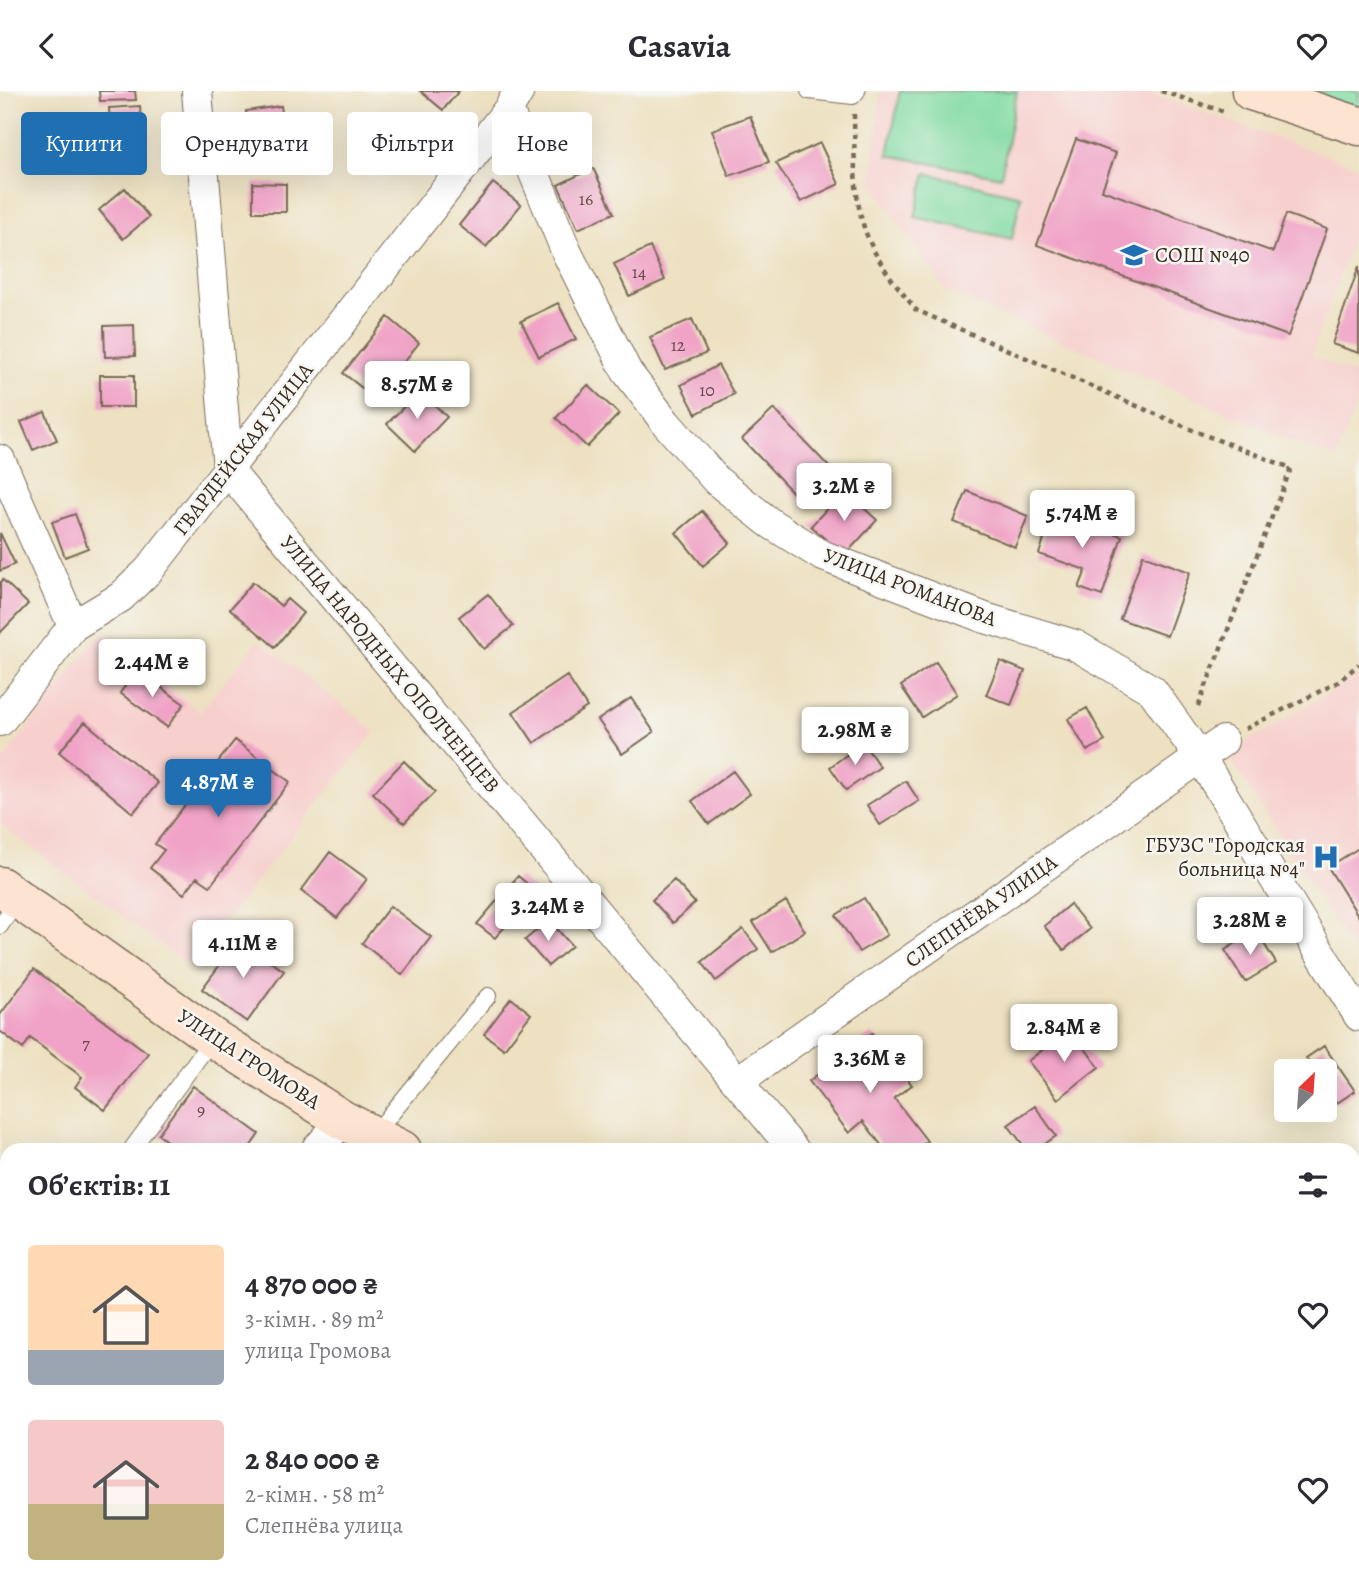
<!DOCTYPE html>
<html lang="uk">
<head>
<meta charset="utf-8">
<style>
  :root { --surface:#fff; --page:#f2f2f3; --text:#2b2b33; --muted:#7c7c81; --accent:#1f6fb2 }
  body { margin:0; font-family:Alegreya,serif; background:var(--page); color:var(--text); height:100vh; display:flex; flex-direction:column; font-size:26px; white-space:nowrap }
  * { box-sizing:border-box; margin:0 }
  p { font-size:23px; color:var(--muted) }
  .icon { flex:none; width:38px; height:38px; fill:none; stroke:currentColor; stroke-width:2; stroke-linecap:round; stroke-linejoin:round }
  .map { position:relative; flex:1; overflow:hidden }
  .sheet { position:absolute; left:0px; top:1052px; width:1360px; height:450px; display:flex; flex-direction:column; background:var(--surface); border-radius:21px 21px 0 0; box-shadow:0 7px 28px #0002 }
  .sheet>* { flex:none }
  .banner { position:absolute; left:21px; top:21px; width:700px; height:63px; display:flex; gap:14px }
  .needle { width:46px; rotate:25deg }
  .buttons { position:absolute; left:1274px; top:968px; display:grid; gap:14px }
  .buttons a { display:grid; place-items:center; width:63px; height:63px; border-radius:7px; background:var(--surface); box-shadow:0 7px 28px #0002; font-size:35px }
  .price { position:absolute; translate:-50% -60px; padding:0 16px; border-radius:7px; background:#fff; color:#222; font-size:23px; line-height:46px; filter:drop-shadow(0 2px 4px #0008) }
  .price::after { content:''; position:absolute; left:50%; top:42px; width:21px; height:16px; margin-left:-10px; background:inherit; clip-path:polygon(0 0,100% 0,50% 100%) }
  .price.current { background:var(--accent); color:#fff }
  ul { padding:0; list-style:none }
  li { display:flex; align-items:center; gap:21px; height:175px; padding:0 28px }
  li span { display:grid; place-items:center; flex:none; width:196px; height:140px; border-radius:7px; color:#555 }
  li>.icon { margin-inline-start:auto }
  span .icon { width:84px; height:84px; fill:#fffc; stroke-width:1 }
  li b { font-size:30px }
  h2 { display:flex; justify-content:space-between; align-items:center; height:84px; padding:0 28px; font-size:30px }
  .pill { padding:0 24px; border-radius:7px; background:var(--surface); box-shadow:0 7px 28px #0002; font-size:24px; line-height:63px }
  .pill.current { background:var(--accent); color:#fff }
  header { display:flex; justify-content:space-between; align-items:center; height:91px; padding:0 28px; background:var(--surface); font-size:32px; font-weight:700 }
  .map>svg:first-child { display:block }
  .built { fill:#f7d0cd }
  .green { fill:#7fdaa0; stroke:#5d825f; stroke-width:2 }
  .building { fill:#f0a3c6 }
  .lines { fill:none; stroke-linecap:round; stroke-linejoin:round }
  .lane-casing { stroke:#796a57; stroke-width:18 }
  .street-casing { stroke:#796a57; stroke-width:32 }
  .secondary-casing { stroke:#796a57; stroke-width:41 }
  .path { stroke:#796a57; stroke-width:4.5; stroke-dasharray:5 5; stroke-linecap:butt }
  .lane { stroke:#fff; stroke-width:16 }
  .street { stroke:#fff; stroke-width:30 }
  .secondary { stroke:#fde4d1; stroke-width:38 }
  .labels { text-anchor:middle; dominant-baseline:central; stroke-width:5; stroke-linejoin:round; paint-order:stroke }
  .number-label { font-size:18px; fill:#684848 }
  .poi-label { font-size:21px; fill:#3b2a1e; stroke:#f6f6f2; text-anchor:start }
  .street-label { font-size:21px; fill:#3b2a1e; stroke:#f6f6f2 }
</style>
</head>
<body>
<header><svg class="icon" aria-label="back" viewBox="0 0 24 24"><path d="M15 5l-7 7 7 7"/></svg>Casavia<svg class="icon" aria-label="heart" viewBox="0 0 24 24"><path d="M12 20l-8-8c-3-5 5-10 8-4 3-6 11-1 8 4z"/></svg></header>
<div class="map">
<svg width="1359" height="1501" viewBox="0 0 1359 1501">
  <rect width="100%" height="100%" fill="#f6f6f2"/>
  <filter id="ink" filterUnits="userSpaceOnUse"><feTurbulence type="fractalNoise" baseFrequency=".0143" numOctaves="2"/><feDisplacementMap in="SourceGraphic" scale="14" xChannelSelector="R" yChannelSelector="G"/><feConvolveMatrix kernelMatrix="1 2 1 2 8 2 1 2 1" color-interpolation-filters="sRGB"/></filter>
  <filter id="wash" filterUnits="userSpaceOnUse"><feTurbulence type="fractalNoise" baseFrequency=".00686" numOctaves="4" result="noise"/><feDisplacementMap in="SourceGraphic" scale="28" xChannelSelector="R" yChannelSelector="G"/><feGaussianBlur stdDeviation="1.57" result="paint"/><feColorMatrix in="noise" values="0 0 0 0 0 0 0 0 0 0 0 0 0 0 0 0 0 1.4 0 .05"/><feComposite in="paint" operator="in"/></filter>
  <g filter="url(#wash)">
    <rect width="100%" height="100%" fill="#ede1c1"/>
    <path class="built" d="M881 0H1144L1359 76V128L1311 265 1359 285V308L1336 367 1307 357 946 200 871 91Z
      M101 541 200 621 259 549 375 640 189 875 0 733V673Z
      M1359 584V869L1227 663Z"/>
    <path class="green" d="M900 0H1017L1001 86 888 64Z
      M1282 0H1359V25Z
      M926 82 1021 105 1012 148 915 126Z"/>
    <g id="blocks">
      <path class="building" d="M99 0H135L136 9 100 10Z
        M420 0H459L443 19Z
        M140 15 141 33 110 35 109 17Z
        M281 15 287 54 252 59 246 20Z
        M750 25 769 71 729 85 712 39Z
        M567 26 586 66 559 78 540 38Z
        M1076 48 1116 62 1102 99 1273 161 1286 123 1327 138 1288 245 1037 154Z
        M820 52 839 93 801 111 776 72Z
        M593 77 614 122 578 138 558 94Z
        M253 92 286 93V121H253Z
        M493 92 521 114 486 156 459 134Z
        M125 97 149 126 123 148 99 119Z
        M650 156 665 189 629 205 614 173Z
        M1359 175V262L1332 253Z
        M558 212 576 248 539 266 521 230Z
        M388 226 419 252 375 307 343 282Z
        M692 228 707 262 665 279 650 246Z
        M134 234 135 265 105 266 104 235Z
        M718 274 734 303 696 323 681 294Z
        M100 284H134V316H100Z
        M588 294 619 323 587 356 556 327Z
        M420 299 447 326 415 360 387 333Z
        M774 318 832 379 800 409 742 348Z
        M45 321 57 349 33 359 21 331Z
        M844 399 877 429 844 465 811 435Z
        M967 400 1028 425 1015 456 954 431Z
        M702 420 730 452 703 475 676 442Z
        M1053 421 1122 445 1102 505 1079 497 1086 479 1039 463Z
        M75 423 88 457 65 466 52 431Z
        M0 442 15 473 0 480Z
        M1143 464 1190 481 1167 545 1120 528Z
        M3 489 28 513 0 542V492Z
        M253 491 281 515 287 508 303 522 275 556 230 518Z
        M488 503 513 535 484 558 459 526Z
        M1000 570 1025 580 1011 614 986 604Z
        M936 571 957 603 922 626 901 595Z
        M137 579 184 613 167 636 120 602Z
        M567 585 587 616 534 652 513 621Z
        M631 607 654 641 622 663 598 629Z
        M1087 617 1105 650 1087 660 1068 628Z
        M85 631 158 692 133 722 59 661Z
        M235 649 290 691 210 795 197 786 184 803 150 777 164 759 155 753Z
        M863 652 880 676 846 699 830 676Z
        M404 670 435 701 404 732 373 702Z
        M733 680 750 703 709 733 692 710Z
        M906 690 919 710 880 734 867 714Z
        M1359 757V826L1328 776Z
        M330 761 367 788 337 827 301 800Z
        M518 785 536 800 495 847 477 833Z
        M674 789 695 812 673 832 652 809Z
        M864 807 887 844 859 861 836 824Z
        M786 810 805 840 772 861 753 831Z
        M1070 813 1090 838 1064 859 1044 835Z
        M390 815 431 846 402 884 362 852Z
        M549 829 572 855 548 875 525 849Z
        M743 838 758 858 716 890 702 871Z
        M1256 840 1276 872 1245 891 1225 859Z
        M239 848 284 880 247 931 202 898Z
        M34 878 148 962 105 1019 75 996 82 986 30 947 23 958 0 940V924Z
        M511 907 531 923 504 958 484 943Z
        M1070 938 1099 976 1058 1008 1028 970Z
        M872 942 912 994 894 1007 927 1050 915 1059H885L863 1030 849 1042 809 990Z
        M1324 955 1355 1000 1337 1012 1325 994V980H1315L1306 967Z
        M193 995 259 1043 248 1059H177L158 1043Z
        M1035 1015 1056 1045 1036 1059H1027L1008 1034Z
        M7 1142V1249L0 1259V1152Z
        M1359 1333V1396L1353 1400V1336Z
        M134 1494H178L169 1501H129L128 1499Z
        M229 1494H236L240 1501H219Z
        M466 1494H523L511 1501H470Z
        M666 1494H737L741 1501H670Z
        M768 1494H831L818 1501H772Z
        M1163 1494H1184L1172 1501H1167Z"/>
    </g>
  </g>
  <g filter="url(#ink)">
    <use href="#blocks" fill-opacity="0" stroke="#796a57" stroke-width="2"/>
    <g class="lines">
      <g class="lane-casing">
        <path id="lane" d="M809 0 853 5 857 0
          M0 835 18 809
          M373 1045 488 905
          M131 1059 213 947
          M1353 1414 1359 1411
          M1233 1494 1237 1501
          M68 1501 76 1494"/>
      </g>
      <g class="street-casing">
        <path id="street" d="M197 0 228 379 794 1059
          M508 19 567 162 627 281 666 332 717 390 770 432 821 464 985 527 1075 554 1152 599 1201 668 1359 925
          M0 369 73 535
          M0 630 73 535 121 506 149 479 508 19 519 0
          M738 990 1223 650
          M316 1059 343 1029
          M0 1360 7 1355
          M281 1501 287 1494"/>
      </g>
      <g class="secondary-casing">
        <path id="secondary" d="M1251 0 1359 35
          M0 795 213 947 343 1029 402 1059
          M1353 1268 1359 1265
          M1120 1494 1124 1501
          M946 1501 958 1494"/>
      </g>
      <path class="path" d="M1161 0 1225 21
        M854 23C855 64 852 109 868 147 879 174 898 196 916 219L1197 341 1291 377 1197 618
        M1245 638 1338 591 1359 573
        M1353 1308 1359 1304
        M1353 1489 1359 1485
        M995 1501 1008 1494
        M1197 1501 1210 1494"/>
      <use href="#lane" class="lane"/>
      <use href="#street" class="street"/>
      <use href="#secondary" class="secondary"/>
    </g>
  </g>
  <defs>
    <g id="school-bare" transform="scale(2.1)"><path d="M0-5L7-2L0 1L-7-2ZM-4 1L0 2.5L4 1V4Q0 6-4 4Z" fill="#1f6fb2" stroke="#f6f6f2" stroke-width="2.5" paint-order="stroke"/></g>
    <g id="hospital-bare" transform="scale(2.1)"><path d="M-5-5h3v3.5h4V-5h3V5h-3V1.5h-4V5h-3Z" fill="#1f6fb2" stroke="#f6f6f2" stroke-width="2.5" paint-order="stroke"/></g>
  </defs>
  <g fill-rule="evenodd">
    <use href="#school-bare" x="1134" y="164"/>
    <use href="#hospital-bare" x="1326" y="766"/>
  </g>
  <g class="labels">
    <g class="number-label">
      <text x="586" y="108">16</text>
      <text x="639" y="181">14</text>
      <text x="678" y="254">12</text>
      <text x="707" y="299">10</text>
      <text x="86" y="952">7</text>
      <text x="201" y="1019">9</text>
    </g>
    <g class="poi-label">
      <text x="1155" y="164">СОШ №40</text>
      <text x="1305" y="754" text-anchor="end">ГБУЗС "Городская<tspan x="1305" dy="24">больница №4"</tspan></text>
    </g>
    <g class="street-label">
      <text transform="translate(243 358) rotate(-52)">ГВАРДЕЙСКАЯ УЛИЦА</text>
      <text transform="translate(910 496) rotate(21)">УЛИЦА РОМАНОВА</text>
      <text transform="translate(390 573) rotate(50)">УЛИЦА НАРОДНЫХ ОПОЛЧЕНЦЕВ</text>
      <text transform="translate(981 820) rotate(-35)">СЛЕПНЁВА УЛИЦА</text>
      <text transform="translate(249 968) rotate(33)">УЛИЦА ГРОМОВА</text>
    </g>
  </g>
</svg>
<div class="buttons">
<a><svg class="needle" viewBox="-14 -14 28 28"><path d="M0-13l5 13h-10z" fill="#e53935"/><path d="M0 13l5-13h-10z" fill="#7c7c81"/></svg></a>
</div>
<b class="price" style="left:417px;top:330px">8.57M ₴</b>
<b class="price" style="left:844px;top:432px">3.2M ₴</b>
<b class="price" style="left:1082px;top:459px">5.74M ₴</b>
<b class="price" style="left:152px;top:608px">2.44M ₴</b>
<b class="price" style="left:855px;top:676px">2.98M ₴</b>
<b class="price current" style="left:218px;top:728px">4.87M ₴</b>
<b class="price" style="left:548px;top:852px">3.24M ₴</b>
<b class="price" style="left:1250px;top:866px">3.28M ₴</b>
<b class="price" style="left:243px;top:889px">4.11M ₴</b>
<b class="price" style="left:1064px;top:973px">2.84M ₴</b>
<b class="price" style="left:870px;top:1004px">3.36M ₴</b>
<div class="banner">
<a class="pill current">Купити</a>
<a class="pill">Орендувати</a>
<a class="pill">Фільтри</a>
<a class="pill">Нове</a>
</div>
<section class="sheet">
<h2>Об’єктів: 11<svg class="icon" aria-label="filters" viewBox="0 0 24 24"><path d="M4 7h16M4 17h16"/><circle cx="9" cy="7" r="2"/><circle cx="15" cy="17" r="2"/></svg></h2>
<ul>
<li><span style="background:linear-gradient(#ffd9b3 75%,#9aa5b1 0)"><svg class="icon" aria-label="home" viewBox="0 0 24 24"><path d="M3 11l9-7 9 7M6 9v11h12V9"/></svg></span><div><b>4 870 000 ₴</b><p>3-кімн. · 89 m²</p><p>улица Громова</p></div><svg class="icon" aria-label="heart" viewBox="0 0 24 24"><path d="M12 20l-8-8c-3-5 5-10 8-4 3-6 11-1 8 4z"/></svg></li>
<li><span style="background:linear-gradient(#f6c9c9 60%,#c2b280 0)"><svg class="icon" aria-label="home" viewBox="0 0 24 24"><path d="M3 11l9-7 9 7M6 9v11h12V9"/></svg></span><div><b>2 840 000 ₴</b><p>2-кімн. · 58 m²</p><p>Слепнёва улица</p></div><svg class="icon" aria-label="heart" viewBox="0 0 24 24"><path d="M12 20l-8-8c-3-5 5-10 8-4 3-6 11-1 8 4z"/></svg></li>
</ul>
</section>
</div>
</body>
</html>
